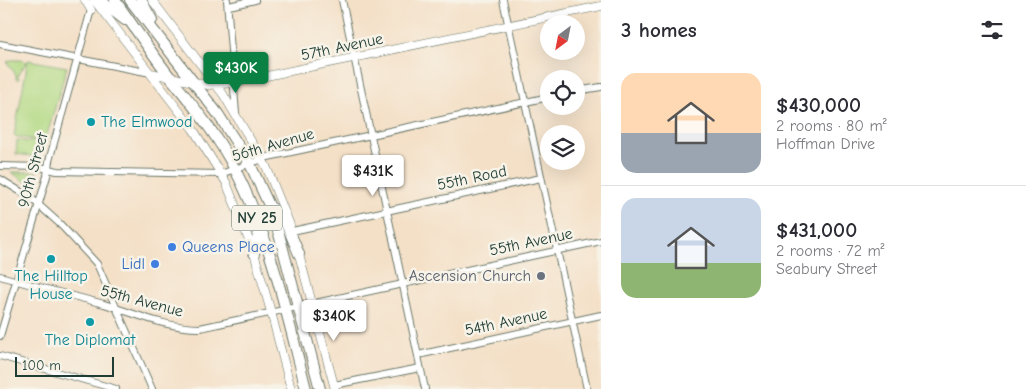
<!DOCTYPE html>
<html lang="en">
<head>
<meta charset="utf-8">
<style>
  :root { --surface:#fff; --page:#f2f2f3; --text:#2b2b33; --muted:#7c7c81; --line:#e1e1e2; --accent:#0b8043 }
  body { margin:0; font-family:"Comic Neue",sans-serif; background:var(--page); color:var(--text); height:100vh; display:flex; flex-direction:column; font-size:19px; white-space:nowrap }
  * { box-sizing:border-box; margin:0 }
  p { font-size:16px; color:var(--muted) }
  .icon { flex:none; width:28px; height:28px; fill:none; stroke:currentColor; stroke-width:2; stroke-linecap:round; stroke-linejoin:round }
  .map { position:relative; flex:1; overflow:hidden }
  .drawer { display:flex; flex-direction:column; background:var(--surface); width:425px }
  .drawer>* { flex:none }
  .needle { width:32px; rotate:212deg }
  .fabs { position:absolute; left:540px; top:15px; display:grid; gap:10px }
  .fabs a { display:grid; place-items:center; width:45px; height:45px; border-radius:50%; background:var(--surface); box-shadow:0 5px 20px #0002; font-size:25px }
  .scale { position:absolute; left:15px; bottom:12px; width:99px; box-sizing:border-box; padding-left:5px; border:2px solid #1f3d34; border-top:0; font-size:14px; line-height:18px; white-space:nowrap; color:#1f3d34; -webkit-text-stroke:4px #f7f3e8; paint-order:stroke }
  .price { position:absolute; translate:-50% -42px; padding:0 11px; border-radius:5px; background:#fff; color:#222; font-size:16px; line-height:32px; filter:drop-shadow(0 1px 2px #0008) }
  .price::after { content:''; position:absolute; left:50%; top:30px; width:15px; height:11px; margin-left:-8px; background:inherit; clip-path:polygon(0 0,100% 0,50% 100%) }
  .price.selected { background:var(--accent); color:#fff }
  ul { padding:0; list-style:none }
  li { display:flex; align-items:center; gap:15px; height:125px; padding:0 20px }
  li+li { border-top:1px solid var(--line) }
  li span { display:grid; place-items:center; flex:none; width:140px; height:100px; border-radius:15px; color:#555 }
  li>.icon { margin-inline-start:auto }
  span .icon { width:60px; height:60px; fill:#fffc; stroke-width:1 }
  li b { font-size:21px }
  h2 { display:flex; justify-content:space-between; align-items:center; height:60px; padding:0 20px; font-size:21px }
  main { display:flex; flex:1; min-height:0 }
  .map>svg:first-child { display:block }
  .park { fill:url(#park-crowns); stroke:#688b5c }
  .pitch { fill:#b2d983; stroke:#688b5c }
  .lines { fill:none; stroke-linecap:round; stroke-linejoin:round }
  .minor-casing { stroke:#6a7667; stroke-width:8 }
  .tertiary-casing { stroke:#6a7667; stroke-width:9 }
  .primary-casing { stroke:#6a7667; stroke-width:12 }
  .minor { stroke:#fff; stroke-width:6 }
  .tertiary { stroke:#fff; stroke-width:8 }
  .primary { stroke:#fff; stroke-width:10 }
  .culture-dot { fill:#0f9aa8; stroke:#f7f3e8; stroke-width:2 }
  .shop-dot { fill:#3f7fe0; stroke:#f7f3e8; stroke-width:2 }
  .worship-dot { fill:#6b7280; stroke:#f7f3e8; stroke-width:2 }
  .labels { text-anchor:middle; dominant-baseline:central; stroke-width:5; stroke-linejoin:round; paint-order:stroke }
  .shield { fill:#f7f3e8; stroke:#60746a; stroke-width:1 }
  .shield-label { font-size:15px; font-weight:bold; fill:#1f3d34 }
  .street-label { font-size:16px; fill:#1f3d34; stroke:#f7f3e8 }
  .culture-label { font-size:16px; fill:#0d838f; stroke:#f7f3e8 }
  .shop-label { font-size:16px; fill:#366cbe; stroke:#f7f3e8; text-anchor:start }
  .worship-label { font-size:16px; fill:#5b616d; stroke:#f7f3e8; text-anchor:end }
</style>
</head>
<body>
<main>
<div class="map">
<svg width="601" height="389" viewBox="0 0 601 389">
  <defs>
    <pattern id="park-crowns" width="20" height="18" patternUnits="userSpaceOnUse" patternTransform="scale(1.25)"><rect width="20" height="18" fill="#b2d983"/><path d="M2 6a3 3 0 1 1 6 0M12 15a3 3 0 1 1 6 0" fill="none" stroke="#99bb72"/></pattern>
  </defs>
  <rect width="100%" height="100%" fill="#f7f3e8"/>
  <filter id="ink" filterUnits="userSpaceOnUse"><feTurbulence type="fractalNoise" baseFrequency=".02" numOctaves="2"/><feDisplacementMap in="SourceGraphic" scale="10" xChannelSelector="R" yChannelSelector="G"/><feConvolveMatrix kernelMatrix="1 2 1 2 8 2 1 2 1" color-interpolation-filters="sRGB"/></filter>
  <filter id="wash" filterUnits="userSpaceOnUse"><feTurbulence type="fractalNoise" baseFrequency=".0096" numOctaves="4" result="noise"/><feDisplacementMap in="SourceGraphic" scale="20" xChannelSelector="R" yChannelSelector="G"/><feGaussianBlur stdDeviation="1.12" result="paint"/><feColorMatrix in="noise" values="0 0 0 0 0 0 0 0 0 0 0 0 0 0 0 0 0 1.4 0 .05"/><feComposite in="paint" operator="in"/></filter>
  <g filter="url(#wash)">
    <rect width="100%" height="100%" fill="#f4e0c7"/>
    <path class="park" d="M11 172H37L33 187Z"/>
    <path class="pitch" d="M11 60H20L27 62 18 75 19 79H16V75L7 62Z
      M28 60 67 67 45 142 14 136Z
      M17 140 41 143 39 157 16 154Z"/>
  </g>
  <g filter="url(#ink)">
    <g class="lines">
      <g class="minor-casing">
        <path id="minor" d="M227 0 236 114
          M342 0 425 389
          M503 0 587 389
          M229 6 255 0
          M0 44 151 73
          M576 91 601 87
          M0 166 40 167 57 171 221 174 268 157 549 97
          M0 179 31 198 60 224 97 264 152 389
          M292 231 541 178
          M0 276C34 286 69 295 104 304 136 314 167 328 200 328L601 241
          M0 336 47 176 49 161 91 10
          M418 355 601 315
          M0 356 116 389
          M334 385 420 368"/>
      </g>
      <g class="tertiary-casing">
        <path id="tertiary" d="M85 0 91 10
          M94 0 193 129 226 182 254 253 271 312 291 389
          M152 0 223 94 266 166 290 225
          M151 73 208 85 233 83 601 6
          M298 251 335 389"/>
      </g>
      <g class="primary-casing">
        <path id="primary" d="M102 0 107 6 125 20
          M115 0C133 26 151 52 170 77 191 103 213 130 230 160 269 231 286 311 306 389
          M130 0 218 114 250 164 268 203 279 234 320 389
          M141 0 152 20
          M272 208 286 223 299 254
          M254 253 258 235 257 225"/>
      </g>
      <use href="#minor" class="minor"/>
      <use href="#tertiary" class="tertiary"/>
      <use href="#primary" class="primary"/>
    </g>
  </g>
  <g class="culture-dot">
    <circle cx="91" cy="122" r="5"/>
    <circle cx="51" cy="259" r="5"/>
    <circle cx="90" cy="322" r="5"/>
  </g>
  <g class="shop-dot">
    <circle cx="172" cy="247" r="5"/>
    <circle cx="155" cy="264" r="5"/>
  </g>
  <circle class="worship-dot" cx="541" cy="276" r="5"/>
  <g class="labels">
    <rect class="shield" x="232" y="205.5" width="50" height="25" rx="4"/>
    <g class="shield-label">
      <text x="257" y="218">NY 25</text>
    </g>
    <g class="street-label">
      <text transform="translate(342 47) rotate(-12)">57th Avenue</text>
      <text transform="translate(273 145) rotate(-16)">56th Avenue</text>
      <text transform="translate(33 170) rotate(-75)">90th Street</text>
      <text transform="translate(472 178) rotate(-12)">55th Road</text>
      <text transform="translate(531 242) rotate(-12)">55th Avenue</text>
      <text transform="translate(142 301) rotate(15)">55th Avenue</text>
      <text transform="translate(506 322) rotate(-12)">54th Avenue</text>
    </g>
    <g class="culture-label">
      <text x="101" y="122" text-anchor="start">The Elmwood</text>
      <text x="51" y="276">The Hilltop<tspan x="51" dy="18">House</tspan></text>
      <text x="90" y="340">The Diplomat</text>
    </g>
    <g class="shop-label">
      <text x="182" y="247">Queens Place</text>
      <text x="145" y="264" text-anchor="end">Lidl</text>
    </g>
    <g class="worship-label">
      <text x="531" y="276">Ascension Church</text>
    </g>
  </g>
</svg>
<div class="fabs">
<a><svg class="needle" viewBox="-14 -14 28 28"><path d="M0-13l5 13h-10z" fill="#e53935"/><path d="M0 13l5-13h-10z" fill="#7c7c81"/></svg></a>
<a><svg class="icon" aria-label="locate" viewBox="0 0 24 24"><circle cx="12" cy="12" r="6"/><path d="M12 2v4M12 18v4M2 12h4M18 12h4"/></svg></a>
<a><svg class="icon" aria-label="layers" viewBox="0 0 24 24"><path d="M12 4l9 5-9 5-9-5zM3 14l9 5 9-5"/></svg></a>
</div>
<div class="scale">100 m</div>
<b class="price selected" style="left:236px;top:94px">$430K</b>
<b class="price" style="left:373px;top:197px">$431K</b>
<b class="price" style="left:334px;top:342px">$340K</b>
</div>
<section class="drawer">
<h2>3 homes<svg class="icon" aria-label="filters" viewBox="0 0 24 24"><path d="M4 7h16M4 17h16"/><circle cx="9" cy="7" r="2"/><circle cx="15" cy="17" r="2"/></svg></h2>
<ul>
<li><span style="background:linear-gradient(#ffd9b3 60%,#9aa5b1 0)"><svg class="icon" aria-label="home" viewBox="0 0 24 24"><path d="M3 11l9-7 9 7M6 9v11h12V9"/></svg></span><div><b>$430,000</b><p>2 rooms · 80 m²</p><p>Hoffman Drive</p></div></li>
<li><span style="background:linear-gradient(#c9d6e8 65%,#8fb573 0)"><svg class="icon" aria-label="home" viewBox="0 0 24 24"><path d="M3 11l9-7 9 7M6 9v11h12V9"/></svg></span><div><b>$431,000</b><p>2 rooms · 72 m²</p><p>Seabury Street</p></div></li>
</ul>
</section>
</main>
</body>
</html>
